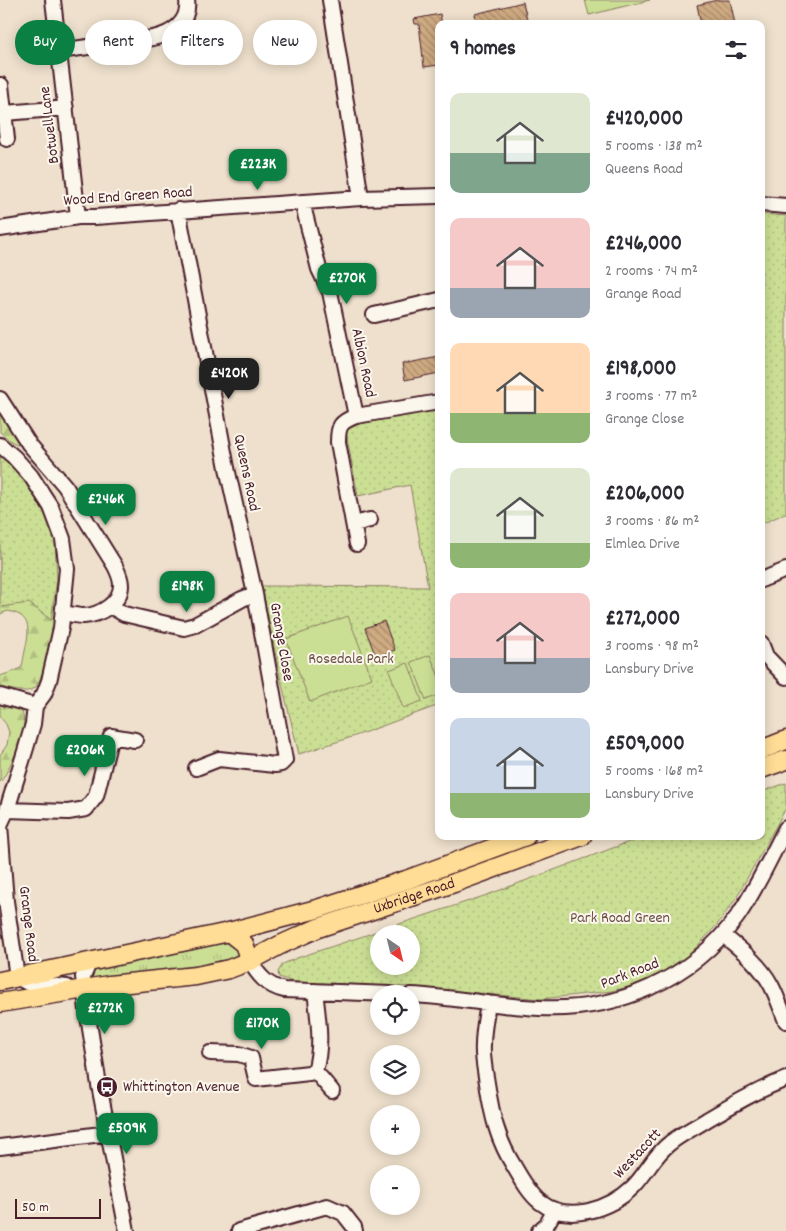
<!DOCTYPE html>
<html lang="en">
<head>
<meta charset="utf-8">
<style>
  :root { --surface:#fff; --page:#f2f2f3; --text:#2b2b33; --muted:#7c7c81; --accent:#0b8043 }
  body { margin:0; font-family:Dekko,sans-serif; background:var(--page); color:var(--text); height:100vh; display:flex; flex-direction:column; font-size:19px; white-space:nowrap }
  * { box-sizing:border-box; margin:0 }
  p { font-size:16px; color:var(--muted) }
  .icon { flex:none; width:28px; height:28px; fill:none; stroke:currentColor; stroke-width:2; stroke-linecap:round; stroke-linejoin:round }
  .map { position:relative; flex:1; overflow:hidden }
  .side { position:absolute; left:435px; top:20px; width:330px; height:820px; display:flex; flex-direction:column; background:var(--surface); border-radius:10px; box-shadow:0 2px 12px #0003 }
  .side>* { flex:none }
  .top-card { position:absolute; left:15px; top:20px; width:345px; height:45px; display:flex; gap:10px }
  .needle { width:32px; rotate:145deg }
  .tools { position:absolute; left:370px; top:925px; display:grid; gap:10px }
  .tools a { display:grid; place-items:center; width:50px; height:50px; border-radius:50%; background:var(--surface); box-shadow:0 2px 12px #0003; font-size:25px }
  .scale { position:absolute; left:15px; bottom:12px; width:86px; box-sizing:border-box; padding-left:5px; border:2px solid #4a1f2b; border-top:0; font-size:14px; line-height:18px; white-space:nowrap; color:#4a1f2b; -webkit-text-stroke:4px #fbf7ec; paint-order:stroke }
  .price { position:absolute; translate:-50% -42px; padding:0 11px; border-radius:10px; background:var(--accent); color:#fff; font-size:16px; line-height:32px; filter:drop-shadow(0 1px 2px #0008) }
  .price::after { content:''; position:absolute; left:50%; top:30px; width:15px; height:11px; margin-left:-8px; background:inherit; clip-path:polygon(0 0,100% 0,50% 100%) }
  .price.current { background:#222; color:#fff }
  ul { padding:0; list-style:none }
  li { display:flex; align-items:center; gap:15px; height:125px; padding:0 15px }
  li span { display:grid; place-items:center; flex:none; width:140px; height:100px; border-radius:10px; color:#555 }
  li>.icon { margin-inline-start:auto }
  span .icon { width:60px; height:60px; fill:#fffc; stroke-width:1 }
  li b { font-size:21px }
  h2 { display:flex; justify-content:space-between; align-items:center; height:60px; padding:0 15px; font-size:21px }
  .chip { padding:0 18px; border-radius:22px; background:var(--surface); box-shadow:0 2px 12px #0003; font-size:18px; line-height:45px }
  .chip.current { background:var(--accent); color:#fff }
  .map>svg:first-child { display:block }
  .grass { fill:url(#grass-tufts); stroke:#8a7f60 }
  .forest { fill:url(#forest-firs); stroke:#8a7f60 }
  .park { fill:url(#park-dots); stroke:#8a7f60; fill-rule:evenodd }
  .pitch { fill:#cbdf94; stroke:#8a7f60 }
  .building { fill:url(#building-back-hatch); stroke:#4a1f2b }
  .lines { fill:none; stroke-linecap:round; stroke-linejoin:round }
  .minor-casing { stroke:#4a1f2b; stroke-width:18 }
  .major-casing { stroke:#4a1f2b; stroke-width:21 }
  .minor { stroke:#fbf7ec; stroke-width:14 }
  .major { stroke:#ffdd96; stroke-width:18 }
  .labels { text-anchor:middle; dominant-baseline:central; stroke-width:4; stroke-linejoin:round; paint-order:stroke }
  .street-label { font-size:16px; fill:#4a1f2b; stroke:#fbf7ec }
  .park-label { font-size:16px; fill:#6a4f45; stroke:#fbf7ec }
  .poi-label { font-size:16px; fill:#4a1f2b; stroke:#fbf7ec; text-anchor:start }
</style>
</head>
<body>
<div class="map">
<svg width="786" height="1231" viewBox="0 0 786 1231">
  <defs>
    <pattern id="grass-tufts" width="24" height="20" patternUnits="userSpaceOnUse" patternTransform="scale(1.25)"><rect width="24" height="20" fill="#cbdf94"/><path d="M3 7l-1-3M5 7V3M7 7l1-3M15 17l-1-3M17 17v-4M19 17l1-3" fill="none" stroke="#b0bf80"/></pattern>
    <pattern id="forest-firs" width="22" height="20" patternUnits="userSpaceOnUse" patternTransform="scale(1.25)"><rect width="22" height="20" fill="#cbdf94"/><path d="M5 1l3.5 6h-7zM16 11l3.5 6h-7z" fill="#b0bf80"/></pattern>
    <pattern id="park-dots" width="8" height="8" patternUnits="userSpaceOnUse" patternTransform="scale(1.25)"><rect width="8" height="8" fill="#cbdf94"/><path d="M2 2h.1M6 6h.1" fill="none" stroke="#b0bf80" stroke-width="1.8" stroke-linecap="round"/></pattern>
    <pattern id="building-back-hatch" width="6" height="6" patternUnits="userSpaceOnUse" patternTransform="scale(1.25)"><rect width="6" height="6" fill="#cfab82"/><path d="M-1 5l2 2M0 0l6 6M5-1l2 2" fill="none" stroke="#aa8b6b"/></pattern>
  </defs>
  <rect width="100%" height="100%" fill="#eee0cc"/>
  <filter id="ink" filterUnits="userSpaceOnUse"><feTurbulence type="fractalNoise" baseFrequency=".02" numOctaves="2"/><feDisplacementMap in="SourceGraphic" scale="10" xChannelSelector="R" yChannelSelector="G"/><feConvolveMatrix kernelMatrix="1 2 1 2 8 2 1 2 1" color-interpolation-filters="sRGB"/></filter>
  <g filter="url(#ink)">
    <path class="grass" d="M224 943H233L238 949C237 953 237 954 234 956 219 967 111 979 88 979L93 971Z"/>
    <path class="forest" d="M0 412 22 445C12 444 7 438 0 432Z
      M0 518 51 605C54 607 55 607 56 610 60 622 43 678 35 688 24 695 12 689 0 687V676L15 671 22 667C23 661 24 656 25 651 29 631 33 616 8 611L0 614Z
      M0 701 22 712C28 731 18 749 10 765 7 771 5 777 0 782V755L7 745 9 732 6 724 0 717Z"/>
    <path class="park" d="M761 214 786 216V513L761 524Z
      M439 408V705L355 736 299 754 279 672 262 586 428 587 410 485 358 496 345 427Z
      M0 455 25 477 46 509 55 542 57 579 51 620 29 603 0 607Z
      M786 783V808L735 900 716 926 687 957 670 969 650 979 628 987 612 991 541 999 412 987 293 982 279 977 278 972 283 964 297 958 487 895 645 836H761V792ZM379 934H411V966H379Z"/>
    <path class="pitch" d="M585 0H650L589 15Z
      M348 616 372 678 310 702 286 639Z
      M430 655 439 677V695L426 700 411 662Z
      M408 663 422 701 403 708 389 670Z"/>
    <path class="building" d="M717 0H730L735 24H701L697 5Z
      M523 2 528 24H477L475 14Z
      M440 14 442 24H439V65L424 67 419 24H415L414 19Z
      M439 357V373L405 380 402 364Z
      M384 621 395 650 376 657 365 628Z"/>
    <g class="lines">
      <g class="minor-casing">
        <path id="minor" d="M53 0 78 217
          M330 0 361 198
          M59 51 153 38C172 34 190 22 187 0
          M1 85 7 139
          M5 113 66 108
          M302 202 319 269 330 292 356 416
          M761 204 786 206
          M178 210 227 468 255 594 285 760 281 764 275 765 219 759 196 768
          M0 229 78 217H95L361 198 439 196
          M374 315 439 300
          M0 399 29 444 65 486 115 566C118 572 121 578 121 585 121 603 100 615 84 616 77 616 70 614 64 613
          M0 445 14 457 31 476 51 507 63 539 67 569 61 628 49 681 44 694 35 706 33 724 26 748 7 810 0 825 6 901 17 977 28 983 67 987
          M354 524 370 520
          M357 544 338 442C338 426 340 422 356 416L439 402
          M761 580 786 570
          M110 606 124 614 184 628 195 625 242 599 255 594
          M761 643 766 656 786 677
          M0 696 35 706
          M7 810 68 812 86 809 96 796 111 736 135 740
          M723 935C740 949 760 964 771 985 777 996 781 1009 786 1021
          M250 961C258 975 267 986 284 990L391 994
          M89 963 83 977 87 1010 99 1085 127 1231
          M315 991C318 1018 323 1044 315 1071L332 1091
          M411 995C454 997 496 1006 539 1008 616 1012 691 980 737 917 756 890 770 858 786 828
          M488 1003C486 1017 483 1031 483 1045 482 1057 485 1070 487 1083 492 1116 497 1139 515 1168 522 1180 529 1193 540 1202 568 1224 610 1209 633 1187 647 1173 654 1155 670 1143 681 1134 696 1127 708 1119 734 1104 758 1090 786 1079
          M210 1053 239 1054 251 1058 256 1079 309 1073 315 1071
          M0 1147 109 1133
          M239 1231 327 1206 343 1213 354 1227 355 1231
          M539 1231 547 1224 555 1210"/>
      </g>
      <g class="major-casing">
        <g id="major">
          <path d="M761 750 786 740"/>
          <path d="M761 769 786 760"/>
          <path d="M229 932 244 944 250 961"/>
          <path d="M0 981 229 932 317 909 406 880 526 836"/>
          <path id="s1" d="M0 1003 109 985 196 976 229 969 250 961 280 945 318 928 454 883 582 836"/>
        </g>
      </g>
      <use href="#minor" class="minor"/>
      <use href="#major" class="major"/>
    </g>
  </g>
  <defs>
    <g id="bus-disc" transform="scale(1.125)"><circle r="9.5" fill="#4a1f2b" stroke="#fbf7ec"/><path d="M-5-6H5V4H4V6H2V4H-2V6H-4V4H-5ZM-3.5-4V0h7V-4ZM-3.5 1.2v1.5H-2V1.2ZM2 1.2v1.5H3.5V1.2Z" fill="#fff"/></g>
  </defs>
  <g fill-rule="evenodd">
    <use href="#bus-disc" x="107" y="1087"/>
  </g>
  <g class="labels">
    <g class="street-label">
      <text transform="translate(50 125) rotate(-97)">Botwell Lane</text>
      <text transform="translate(128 197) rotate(-4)">Wood End Green Road</text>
      <text transform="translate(363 363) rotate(78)">Albion Road</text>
      <text transform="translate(246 473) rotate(78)">Queens Road</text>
      <text transform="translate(281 642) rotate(80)">Grange Close</text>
      <text stroke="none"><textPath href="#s1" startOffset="431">Uxbridge Road</textPath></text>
      <text transform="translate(28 924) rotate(83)">Grange Road</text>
      <text transform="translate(630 974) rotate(-21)">Park Road</text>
      <text transform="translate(638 1154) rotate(-47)">Westacott</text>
    </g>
    <g class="park-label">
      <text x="351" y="659">Rosedale Park</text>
      <text x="620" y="918">Park Road Green</text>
    </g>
    <g class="poi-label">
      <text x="123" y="1087">Whittington Avenue</text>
    </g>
  </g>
</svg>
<div class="tools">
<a><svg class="needle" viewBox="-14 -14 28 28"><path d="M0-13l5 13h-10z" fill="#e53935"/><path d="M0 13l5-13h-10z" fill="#7c7c81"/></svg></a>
<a><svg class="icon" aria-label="locate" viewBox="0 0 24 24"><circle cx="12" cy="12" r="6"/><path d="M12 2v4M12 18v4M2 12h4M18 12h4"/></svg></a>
<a><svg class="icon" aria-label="layers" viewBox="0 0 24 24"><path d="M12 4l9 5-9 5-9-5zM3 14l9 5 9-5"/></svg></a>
<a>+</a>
<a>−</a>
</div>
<div class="scale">50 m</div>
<b class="price" style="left:258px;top:191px">£223K</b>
<b class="price" style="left:347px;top:305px">£270K</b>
<b class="price current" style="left:229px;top:400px">£420K</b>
<b class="price" style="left:106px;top:526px">£246K</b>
<b class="price" style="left:187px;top:613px">£198K</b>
<b class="price" style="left:85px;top:777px">£206K</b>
<b class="price" style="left:105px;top:1035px">£272K</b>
<b class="price" style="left:262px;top:1050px">£170K</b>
<b class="price" style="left:127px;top:1155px">£509K</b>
<div class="top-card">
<a class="chip current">Buy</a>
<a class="chip">Rent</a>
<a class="chip">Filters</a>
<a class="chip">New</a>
</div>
<section class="side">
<h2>9 homes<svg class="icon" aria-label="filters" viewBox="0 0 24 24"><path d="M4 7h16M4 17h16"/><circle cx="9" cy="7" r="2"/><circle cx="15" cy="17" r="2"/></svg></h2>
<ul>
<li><span style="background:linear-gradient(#dfe7d0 60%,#7fa58c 0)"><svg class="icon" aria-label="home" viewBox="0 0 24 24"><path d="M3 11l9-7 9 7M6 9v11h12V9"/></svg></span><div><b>£420,000</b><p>5 rooms · 138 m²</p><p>Queens Road</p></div></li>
<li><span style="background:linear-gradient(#f6c9c9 70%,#9aa5b1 0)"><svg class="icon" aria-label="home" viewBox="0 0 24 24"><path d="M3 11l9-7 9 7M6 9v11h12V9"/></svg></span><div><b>£246,000</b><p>2 rooms · 74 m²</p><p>Grange Road</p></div></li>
<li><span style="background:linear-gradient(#ffd9b3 70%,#8fb573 0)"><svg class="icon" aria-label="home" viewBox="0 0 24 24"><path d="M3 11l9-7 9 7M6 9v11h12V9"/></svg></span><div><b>£198,000</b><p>3 rooms · 77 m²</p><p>Grange Close</p></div></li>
<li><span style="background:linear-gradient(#dfe7d0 75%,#8fb573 0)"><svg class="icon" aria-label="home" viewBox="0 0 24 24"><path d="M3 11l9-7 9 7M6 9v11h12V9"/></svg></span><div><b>£206,000</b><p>3 rooms · 86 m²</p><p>Elmlea Drive</p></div></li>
<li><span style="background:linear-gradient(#f6c9c9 65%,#9aa5b1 0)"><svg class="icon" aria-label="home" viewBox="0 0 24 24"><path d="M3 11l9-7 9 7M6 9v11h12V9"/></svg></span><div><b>£272,000</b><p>3 rooms · 98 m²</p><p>Lansbury Drive</p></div></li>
<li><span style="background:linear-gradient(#c9d6e8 75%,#8fb573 0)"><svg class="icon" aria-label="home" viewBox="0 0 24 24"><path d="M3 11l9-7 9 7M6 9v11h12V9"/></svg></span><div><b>£509,000</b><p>5 rooms · 168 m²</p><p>Lansbury Drive</p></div></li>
</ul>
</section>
</div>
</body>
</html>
